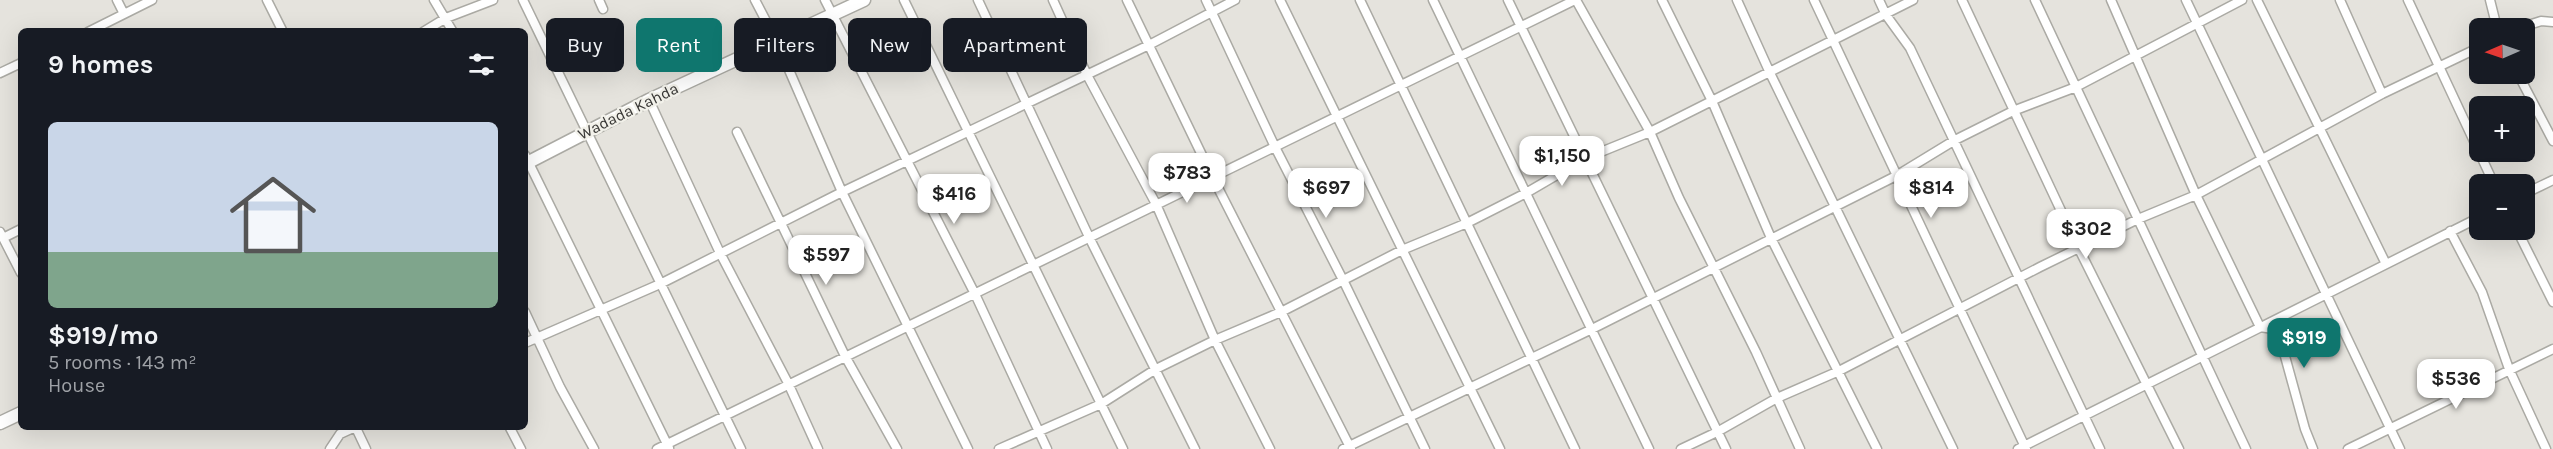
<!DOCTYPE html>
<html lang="en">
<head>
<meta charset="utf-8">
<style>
  :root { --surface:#171b24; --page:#242831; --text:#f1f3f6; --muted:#9ea1a6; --line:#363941; --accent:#0f766e }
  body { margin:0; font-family:Karla,sans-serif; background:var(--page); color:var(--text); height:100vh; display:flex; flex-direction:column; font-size:22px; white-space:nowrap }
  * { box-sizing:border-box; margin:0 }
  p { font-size:20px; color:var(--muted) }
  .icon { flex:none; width:33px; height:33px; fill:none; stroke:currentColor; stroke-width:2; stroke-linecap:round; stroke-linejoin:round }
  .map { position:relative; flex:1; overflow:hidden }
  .sheet { position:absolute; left:18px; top:28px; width:510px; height:402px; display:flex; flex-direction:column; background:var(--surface); border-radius:9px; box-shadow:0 6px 24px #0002 }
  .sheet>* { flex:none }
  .hud { position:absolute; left:546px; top:18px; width:570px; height:54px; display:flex; gap:12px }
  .needle { width:39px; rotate:268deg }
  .fabs { position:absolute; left:2469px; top:18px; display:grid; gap:12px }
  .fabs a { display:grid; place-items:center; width:66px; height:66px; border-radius:9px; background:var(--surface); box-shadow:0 6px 24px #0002; font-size:30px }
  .price { position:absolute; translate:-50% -51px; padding:0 14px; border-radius:12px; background:#fff; color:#222; font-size:20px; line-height:39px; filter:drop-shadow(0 2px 3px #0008) }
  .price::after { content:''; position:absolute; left:50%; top:36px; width:18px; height:14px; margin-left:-9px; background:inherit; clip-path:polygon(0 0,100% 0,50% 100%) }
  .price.active { background:var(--accent); color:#fff }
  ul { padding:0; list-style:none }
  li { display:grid; align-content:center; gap:12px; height:318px; padding:0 30px }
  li+li { border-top:2px solid var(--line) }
  li span { display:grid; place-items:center; height:186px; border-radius:9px; color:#555 }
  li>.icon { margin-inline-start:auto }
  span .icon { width:108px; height:108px; fill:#fffc; stroke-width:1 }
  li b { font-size:26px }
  h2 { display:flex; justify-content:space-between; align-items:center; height:72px; padding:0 30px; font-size:26px }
  .tag { padding:0 21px; border-radius:9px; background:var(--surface); box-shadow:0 6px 24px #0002; font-size:21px; line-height:54px }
  .tag.active { background:var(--accent); color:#fff }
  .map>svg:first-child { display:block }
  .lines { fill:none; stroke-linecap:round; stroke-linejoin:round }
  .minor-casing { stroke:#abaaa4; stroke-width:11 }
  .secondary-casing { stroke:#abaaa4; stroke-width:15 }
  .minor { stroke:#fff; stroke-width:8 }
  .secondary { stroke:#fff; stroke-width:12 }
  .labels { text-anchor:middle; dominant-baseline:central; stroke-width:4.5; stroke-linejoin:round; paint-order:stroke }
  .street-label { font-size:16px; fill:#393836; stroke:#f2f1ea }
</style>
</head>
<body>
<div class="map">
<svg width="2553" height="449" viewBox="0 0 2553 449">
  <rect width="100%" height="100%" fill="#e5e3dd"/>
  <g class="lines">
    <g class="minor-casing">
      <path id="minor" d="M117 0 124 14
        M267 0 283 32
        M434 0 453 32
        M523 0 741 449
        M599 0 603 9
        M755 0 776 40 842 192 968 449
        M825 0 975 294 1047 449
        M904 0 1123 449
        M978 0 1090 239 1195 449
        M1053 0 1087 75 1156 204 1215 340 1270 449
        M1127 0 1213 178 1351 449
        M1206 0 1275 147 1344 282 1425 449
        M1280 0 1500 449
        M1360 0 1575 449
        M1433 0 1649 449
        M1508 0 1726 449
        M1576 0 1650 132 1679 198 1756 352 1800 449
        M1662 0 1712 101 1771 238 1877 449
        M1737 0 1770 73 1953 449
        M1814 0 2026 449
        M1879 0 1886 15 1910 48 2100 449
        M1962 0 2079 249 2179 449
        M2035 0 2246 449
        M2111 0 2196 195 2260 327 2273 329 2280 338 2305 429 2313 449
        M2186 0 2400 449
        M2257 0 2386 264
        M2340 0 2382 94
        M2408 0 2494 184
        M2490 0 2497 28
        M2519 28 2541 21 2553 22
        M88 32 152 0
        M423 32 446 18 493 0
        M0 73 21 63
        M2518 74 2553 141
        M649 100 720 253 788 383 818 449
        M737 132 845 356 897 449
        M525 155 669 448
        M2524 194 2553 180
        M2517 230 2553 302
        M2450 231 2482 292 2509 369 2546 449
        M0 232 21 273
        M3 238 21 229
        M525 312 560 387 594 449
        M525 343 660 284 842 192 1149 45 1235 0
        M356 428 366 449
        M510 428 521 449
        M330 449 340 434 353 428
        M657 449 1575 0
        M999 449 1101 404 1156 369 1215 340 1281 312 1402 250 1467 223 1526 193 1586 158 1650 132 1913 0
        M1343 449 1592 329 1896 176 1955 140 2013 111 2076 87 2242 0
        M1681 449 1717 432 1777 398 1839 371 2040 267 2138 219 2196 195 2382 94 2480 47
        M2018 449 2480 217
        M2348 449 2553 349"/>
    </g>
    <g class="secondary-casing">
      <path id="secondary" d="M525 164 649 100 864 0
        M0 423 21 413"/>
    </g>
    <use href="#minor" class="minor"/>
    <use href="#secondary" class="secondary"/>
  </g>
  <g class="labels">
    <g class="street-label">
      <text transform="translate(628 111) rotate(-26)">Wadada Kahda</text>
    </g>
  </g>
</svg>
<div class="fabs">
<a><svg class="needle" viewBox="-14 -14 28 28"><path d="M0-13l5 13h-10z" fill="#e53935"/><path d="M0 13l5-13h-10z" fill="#9ea1a6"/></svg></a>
<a>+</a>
<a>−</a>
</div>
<b class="price" style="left:1562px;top:187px">$1,150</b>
<b class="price" style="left:1187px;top:204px">$783</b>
<b class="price" style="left:1326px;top:219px">$697</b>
<b class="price" style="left:1931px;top:219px">$814</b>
<b class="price" style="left:954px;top:225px">$416</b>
<b class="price" style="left:2086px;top:260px">$302</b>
<b class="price" style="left:826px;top:286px">$597</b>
<b class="price active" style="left:2304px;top:369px">$919</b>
<b class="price" style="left:2456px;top:410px">$536</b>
<div class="hud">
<a class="tag">Buy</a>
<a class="tag active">Rent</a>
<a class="tag">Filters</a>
<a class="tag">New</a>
<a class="tag">Apartment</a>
</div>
<section class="sheet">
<h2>9 homes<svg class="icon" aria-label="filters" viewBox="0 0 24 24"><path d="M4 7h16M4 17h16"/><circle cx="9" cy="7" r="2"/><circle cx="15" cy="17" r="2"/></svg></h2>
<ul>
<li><span style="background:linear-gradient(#c9d6e8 70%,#7fa58c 0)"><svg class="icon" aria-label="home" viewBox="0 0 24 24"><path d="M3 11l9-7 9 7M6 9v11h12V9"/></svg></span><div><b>$919/mo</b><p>5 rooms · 143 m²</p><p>House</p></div></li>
</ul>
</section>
</div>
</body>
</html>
